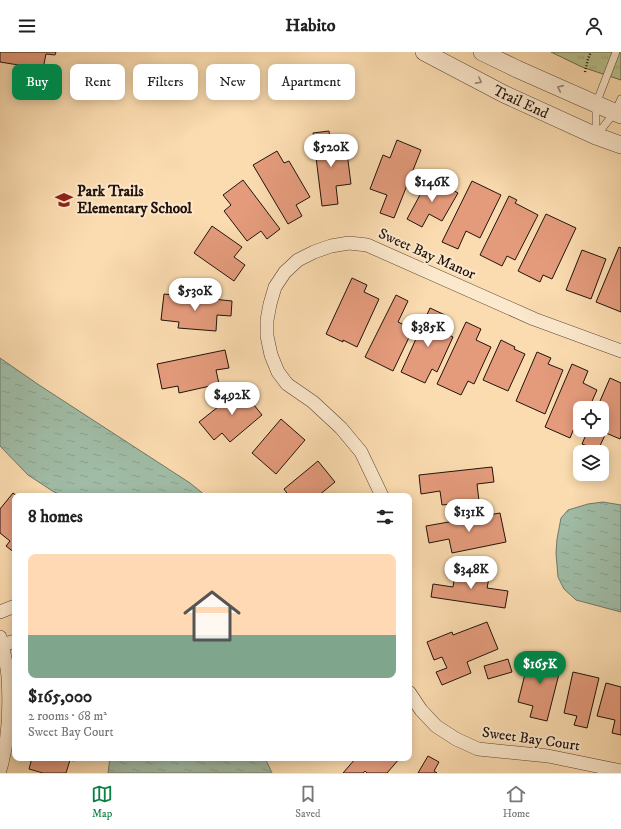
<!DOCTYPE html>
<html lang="en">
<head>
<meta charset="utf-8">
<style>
  :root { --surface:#fff; --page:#f2f2f2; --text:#222; --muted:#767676; --line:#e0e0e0; --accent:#0b8043 }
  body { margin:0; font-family:"IM FELL DW Pica",serif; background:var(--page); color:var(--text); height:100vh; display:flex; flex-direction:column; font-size:15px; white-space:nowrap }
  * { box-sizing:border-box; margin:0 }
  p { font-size:13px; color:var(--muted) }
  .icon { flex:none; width:22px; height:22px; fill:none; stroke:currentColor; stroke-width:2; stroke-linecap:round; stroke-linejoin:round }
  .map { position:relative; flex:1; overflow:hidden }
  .panel { position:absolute; left:12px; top:441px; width:400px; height:268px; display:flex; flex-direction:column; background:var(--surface); border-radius:8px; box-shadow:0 2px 10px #0003 }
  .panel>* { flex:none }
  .top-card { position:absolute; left:12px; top:12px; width:400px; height:36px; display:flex; gap:8px }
  .tools { position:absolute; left:573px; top:349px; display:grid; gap:8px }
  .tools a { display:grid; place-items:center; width:36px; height:36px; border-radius:8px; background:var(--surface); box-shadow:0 2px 10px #0003; font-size:20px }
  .price { position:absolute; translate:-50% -34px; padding:0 9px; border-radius:14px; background:#fff; color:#222; font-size:13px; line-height:26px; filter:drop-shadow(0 1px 2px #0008) }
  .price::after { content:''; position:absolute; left:50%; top:24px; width:12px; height:9px; margin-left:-6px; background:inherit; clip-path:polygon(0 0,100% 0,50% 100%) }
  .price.active { background:var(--accent); color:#fff }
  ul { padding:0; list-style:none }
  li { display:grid; align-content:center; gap:8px; height:212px; padding:0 16px }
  li span { display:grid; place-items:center; height:124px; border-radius:8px; color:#555 }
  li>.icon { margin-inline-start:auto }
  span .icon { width:72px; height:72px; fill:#fffc; stroke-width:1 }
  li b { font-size:17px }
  h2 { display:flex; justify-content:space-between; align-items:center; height:48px; padding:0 16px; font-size:17px }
  .tag { padding:0 14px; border-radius:8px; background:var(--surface); box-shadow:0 2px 10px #0003; font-size:14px; line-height:36px }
  .tag.active { background:var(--accent); color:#fff }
  header { display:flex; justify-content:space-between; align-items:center; height:52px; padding:0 16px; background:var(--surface); font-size:18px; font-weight:800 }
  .tabs { display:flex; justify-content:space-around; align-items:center; height:56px; border-top:1px solid var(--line); background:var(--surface); font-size:11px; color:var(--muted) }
  .tabs a { display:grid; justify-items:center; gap:2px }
  .tabs .active { color:var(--accent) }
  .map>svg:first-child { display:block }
  .grass { fill:url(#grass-tufts); stroke:#6e6a4e }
  .water { fill:url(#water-ripples); stroke:#6d7868 }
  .building { fill:#e49b7c; stroke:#21130c }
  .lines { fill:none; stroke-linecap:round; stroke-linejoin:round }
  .service-casing { stroke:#584535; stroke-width:8 }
  .minor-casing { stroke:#584535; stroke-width:14 }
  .tertiary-casing { stroke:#584535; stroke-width:18 }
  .path { stroke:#21130c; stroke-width:2.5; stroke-dasharray:1 2; stroke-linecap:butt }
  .service { stroke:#fce8cc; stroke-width:7 }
  .minor { stroke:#fce8cc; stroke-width:13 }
  .tertiary { stroke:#fce8cc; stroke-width:17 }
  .oneway { stroke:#998876 }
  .labels { text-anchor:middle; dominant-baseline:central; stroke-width:4; stroke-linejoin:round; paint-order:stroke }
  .street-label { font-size:15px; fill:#21130c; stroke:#fce8cc }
  .poi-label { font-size:15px; font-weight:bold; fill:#21130c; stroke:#fce8cc; text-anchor:start }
</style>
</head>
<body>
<header><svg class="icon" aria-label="menu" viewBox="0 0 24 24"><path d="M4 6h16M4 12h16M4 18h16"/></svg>Habito<svg class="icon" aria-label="person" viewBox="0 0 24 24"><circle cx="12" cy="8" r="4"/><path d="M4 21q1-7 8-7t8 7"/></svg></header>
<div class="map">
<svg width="621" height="721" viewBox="0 0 621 721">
  <defs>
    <pattern id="grass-tufts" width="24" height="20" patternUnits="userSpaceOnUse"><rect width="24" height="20" fill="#bac28f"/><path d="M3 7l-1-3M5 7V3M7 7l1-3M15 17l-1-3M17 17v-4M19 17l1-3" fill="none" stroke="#a0a67a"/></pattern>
    <pattern id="water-ripples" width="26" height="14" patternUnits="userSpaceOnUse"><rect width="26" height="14" fill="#a0bca6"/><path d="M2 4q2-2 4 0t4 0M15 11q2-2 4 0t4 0" fill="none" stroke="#8aa18e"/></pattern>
  </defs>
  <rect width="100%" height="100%" fill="#fbdcb0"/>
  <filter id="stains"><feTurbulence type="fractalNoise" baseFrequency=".005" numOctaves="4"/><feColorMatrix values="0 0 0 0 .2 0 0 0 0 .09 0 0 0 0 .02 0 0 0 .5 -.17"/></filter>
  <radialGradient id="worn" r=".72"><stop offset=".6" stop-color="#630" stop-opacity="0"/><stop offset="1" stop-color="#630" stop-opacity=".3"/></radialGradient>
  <path class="grass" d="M551 0H621V28L582 15Z"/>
  <path class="water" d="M0 306 39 333 190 431 206 444H65L54 440 28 423 0 394Z
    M603 450 621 453V560L576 548 564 537 558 525 556 501 557 487 561 466 568 458 588 452Z
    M110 706H265L272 721H108Z"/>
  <path class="building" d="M0 0H56L55 3 46 2 43 17 0 10Z
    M335 24 337 37 315 40 313 26Z
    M329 79 331 95 346 93 351 132 336 134 338 152 322 154 313 81Z
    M397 88 421 98 394 166 380 161 387 143 370 137 383 103 390 106Z
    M277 99 284 111 289 109 310 145 296 153 302 164 288 172 253 113Z
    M243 128 280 177 267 187 261 179 247 189 224 159 231 153 223 143Z
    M437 129 458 141 442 169 429 162 422 175 407 167 427 130 435 134Z
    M472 129 501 143 480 186 466 179 458 197 442 190Z
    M509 144 517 148 515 151 538 163 515 208 507 204 502 214 480 203Z
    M546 162 576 176 552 227 543 223 540 230 518 219Z
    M212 174 242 195 234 205 245 213 234 229 194 201Z
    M619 195 621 196V260L596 250Z
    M582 198 606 207 591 247 566 238Z
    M352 226 367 233 364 240 379 247 357 295 343 288V290L326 282Z
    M164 242 232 249 231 264 217 263 216 279 178 276 179 270 161 268Z
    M396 243 408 249 398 270 413 277 393 319 365 305Z
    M430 256 445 263 438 278 453 285 437 320 432 317 425 331 401 320Z
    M466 270 481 277 476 288 491 295 474 332 468 329 461 343 437 332Z
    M501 288 515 295 514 297 525 302 508 339 483 328Z
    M225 298 229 316 216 318 219 332 179 341 178 334 162 337 157 312Z
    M537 300 551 306 548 312 563 318 545 362 516 349Z
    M572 312 588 319 583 331 597 338 589 356H580V370L577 369 570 386 545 375Z
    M610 326 621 331V384L620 387 606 381 598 398 582 392 588 378H602V356H597Z
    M247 332 256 343 250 348 262 363 230 390 222 381 214 388 199 370Z
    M281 367 305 388 276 422 252 401Z
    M318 409 335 430 318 444H289L284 437Z
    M492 415 494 430 477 432 479 449 442 453 440 439 421 442 419 423Z
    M13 441 17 444H15V501L6 494 10 489 0 481V457Z
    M500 461 506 490 452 501 449 487 429 491 426 474Z
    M456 516 490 521 487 536 508 539 505 556 431 545 433 532 453 535Z
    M487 570 498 597 467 610 471 621 442 633 436 620 447 616 442 605 434 608 427 590 452 580 453 583Z
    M530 602 562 610 547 669 530 665 533 654 518 650Z
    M508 607 512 620 488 627 484 614Z
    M573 620 599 626 587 676 574 673 577 664 564 661Z
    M606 631 621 635V683L612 681 615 668 597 664Z
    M428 704 439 710 434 719 437 721H418Z
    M32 706H74V709L70 708 66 721H43L29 717Z
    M356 706H400L387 721H367L365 719 363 721H343Z"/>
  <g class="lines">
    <g class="service-casing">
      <path id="service" d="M596 84V52L616 0
        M596 84 615 60 621 47"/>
    </g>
    <g class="minor-casing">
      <path id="minor" d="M382 444 361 400 341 376 313 350 287 332 278 320 271 303 267 284V268L270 252 275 235 285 220 298 208 314 200 331 194 349 191 367 193 534 267 621 299
        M0 560 15 554
        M0 585C3 598 7 611 8 625 10 656 9 688 0 718
        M2 593 15 589
        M409 640 421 658 436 674 456 687 478 697 548 704 621 719"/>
    </g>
    <g class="tertiary-casing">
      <g id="tertiary">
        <path id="s1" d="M424 0 504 42 596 84 621 93"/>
        <path d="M482 0 517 17 621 63"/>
      </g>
    </g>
    <path class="path" d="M585 20 588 7 591 0"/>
    <use href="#service" class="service"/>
    <use href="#minor" class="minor"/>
    <use href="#tertiary" class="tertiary"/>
  </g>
  <defs><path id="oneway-chevron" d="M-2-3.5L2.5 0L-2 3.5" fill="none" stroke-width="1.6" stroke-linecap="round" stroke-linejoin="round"/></defs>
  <g class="oneway">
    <use href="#oneway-chevron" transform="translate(479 29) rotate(28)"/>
    <use href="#oneway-chevron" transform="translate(560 36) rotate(-156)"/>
  </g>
  <defs>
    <g id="school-bare" transform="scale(1.38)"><path d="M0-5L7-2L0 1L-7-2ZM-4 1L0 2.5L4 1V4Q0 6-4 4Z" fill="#8f2418" stroke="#fce8cc" stroke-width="2.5" paint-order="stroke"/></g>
  </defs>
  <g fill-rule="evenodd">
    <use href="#school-bare" x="64" y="148"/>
  </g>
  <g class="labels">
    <g class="street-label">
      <text stroke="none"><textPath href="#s1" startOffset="109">Trail End</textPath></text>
      <text transform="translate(427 202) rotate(24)">Sweet Bay Manor</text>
      <text transform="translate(531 687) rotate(8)">Sweet Bay Court</text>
    </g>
    <g class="poi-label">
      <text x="77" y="139">Park Trails<tspan x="77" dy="17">Elementary School</tspan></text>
    </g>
  </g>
  <rect width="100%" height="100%" filter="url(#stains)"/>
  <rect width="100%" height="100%" fill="url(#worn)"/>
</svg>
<div class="tools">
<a><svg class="icon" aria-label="locate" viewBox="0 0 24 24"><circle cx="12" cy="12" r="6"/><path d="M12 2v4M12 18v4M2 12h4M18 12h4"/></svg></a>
<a><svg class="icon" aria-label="layers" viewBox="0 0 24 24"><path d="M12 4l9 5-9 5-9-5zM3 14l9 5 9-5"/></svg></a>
</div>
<b class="price" style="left:331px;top:116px">$520K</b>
<b class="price" style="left:432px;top:151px">$146K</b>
<b class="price" style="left:195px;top:260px">$530K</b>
<b class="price" style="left:428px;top:296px">$385K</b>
<b class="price" style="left:232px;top:364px">$492K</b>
<b class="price" style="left:469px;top:481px">$131K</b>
<b class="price" style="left:471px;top:538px">$348K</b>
<b class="price active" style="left:540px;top:633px">$165K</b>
<div class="top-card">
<a class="tag active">Buy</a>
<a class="tag">Rent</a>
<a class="tag">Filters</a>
<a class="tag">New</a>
<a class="tag">Apartment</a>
</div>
<section class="panel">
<h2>8 homes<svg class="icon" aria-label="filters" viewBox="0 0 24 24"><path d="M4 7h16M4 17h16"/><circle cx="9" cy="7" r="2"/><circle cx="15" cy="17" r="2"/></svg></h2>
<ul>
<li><span style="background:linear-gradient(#ffd9b3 65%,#7fa58c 0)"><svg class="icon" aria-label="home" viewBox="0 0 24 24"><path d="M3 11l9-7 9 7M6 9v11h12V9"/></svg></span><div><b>$165,000</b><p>2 rooms · 68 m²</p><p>Sweet Bay Court</p></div></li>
</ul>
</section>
</div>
<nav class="tabs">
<a class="active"><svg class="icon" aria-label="map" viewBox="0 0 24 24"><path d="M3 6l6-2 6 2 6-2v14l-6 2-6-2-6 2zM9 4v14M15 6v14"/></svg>Map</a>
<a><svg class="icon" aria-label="saved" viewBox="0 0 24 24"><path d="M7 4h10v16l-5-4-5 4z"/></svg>Saved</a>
<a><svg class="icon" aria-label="home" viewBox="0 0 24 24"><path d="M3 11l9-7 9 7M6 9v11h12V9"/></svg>Home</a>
</nav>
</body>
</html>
